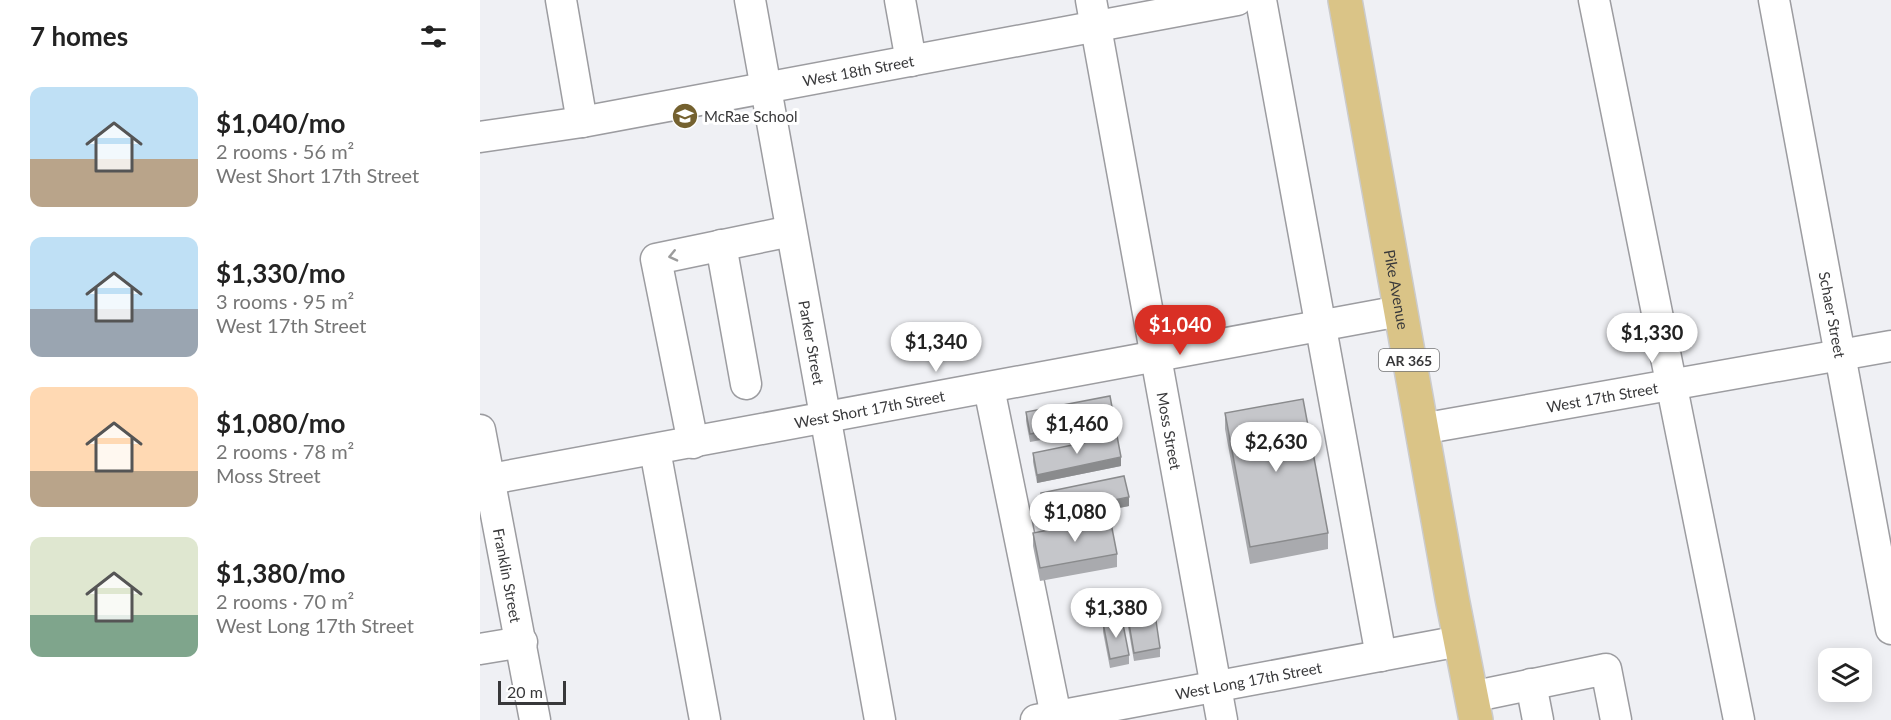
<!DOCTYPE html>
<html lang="en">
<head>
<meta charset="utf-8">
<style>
  :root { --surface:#fff; --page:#f2f2f2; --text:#222; --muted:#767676; --accent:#d93025 }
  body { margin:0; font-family:Lato,sans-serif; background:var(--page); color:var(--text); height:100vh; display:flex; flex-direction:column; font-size:22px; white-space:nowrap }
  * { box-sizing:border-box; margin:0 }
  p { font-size:20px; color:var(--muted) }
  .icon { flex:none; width:33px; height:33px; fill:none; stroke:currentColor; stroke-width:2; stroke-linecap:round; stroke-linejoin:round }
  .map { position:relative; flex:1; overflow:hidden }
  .panel { display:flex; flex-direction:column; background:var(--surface); width:480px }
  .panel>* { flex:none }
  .buttons { position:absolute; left:1338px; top:648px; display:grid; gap:12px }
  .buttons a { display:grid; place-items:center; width:54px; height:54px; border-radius:12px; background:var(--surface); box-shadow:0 3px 15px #0003; font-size:30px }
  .scale { position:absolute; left:18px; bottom:15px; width:68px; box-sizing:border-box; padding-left:6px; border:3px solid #38383a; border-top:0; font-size:16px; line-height:21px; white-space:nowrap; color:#38383a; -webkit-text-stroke:4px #fff; paint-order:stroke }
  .price { position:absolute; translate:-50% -51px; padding:0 14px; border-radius:21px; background:#fff; color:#222; font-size:20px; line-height:39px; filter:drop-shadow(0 2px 3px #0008) }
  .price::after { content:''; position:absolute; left:50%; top:36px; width:18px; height:14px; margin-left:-9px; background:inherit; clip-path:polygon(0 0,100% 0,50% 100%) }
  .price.selected { background:var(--accent); color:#fff }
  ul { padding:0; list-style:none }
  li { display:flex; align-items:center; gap:18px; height:150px; padding:0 30px }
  li span { display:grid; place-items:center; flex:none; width:168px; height:120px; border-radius:12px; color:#555 }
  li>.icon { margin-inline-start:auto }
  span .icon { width:72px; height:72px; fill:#fffc; stroke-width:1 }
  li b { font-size:26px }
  h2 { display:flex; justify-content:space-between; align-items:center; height:72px; padding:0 30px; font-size:26px }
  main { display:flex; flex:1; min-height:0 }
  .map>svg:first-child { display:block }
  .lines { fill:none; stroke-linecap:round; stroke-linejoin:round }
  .minor-casing { stroke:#9c9ca0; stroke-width:33 }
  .major-casing { stroke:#cbcbcc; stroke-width:36 }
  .minor { stroke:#fff; stroke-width:30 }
  .major { stroke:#dac487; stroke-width:33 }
  .wall { fill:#a9aaae }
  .shaded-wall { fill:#8a8b8d }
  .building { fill:#c5c6ca; stroke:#8a8b8d; stroke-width:1.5 }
  .oneway { stroke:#9c9c9c }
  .labels { text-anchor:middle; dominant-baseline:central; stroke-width:6; stroke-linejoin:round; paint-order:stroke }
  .shield { fill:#fff; stroke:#747475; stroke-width:1.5 }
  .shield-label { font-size:14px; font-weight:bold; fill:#38383a }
  .street-label { font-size:15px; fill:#38383a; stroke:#fff }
  .poi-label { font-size:15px; fill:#38383a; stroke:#fff; text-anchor:start }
</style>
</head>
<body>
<main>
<section class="panel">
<h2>7 homes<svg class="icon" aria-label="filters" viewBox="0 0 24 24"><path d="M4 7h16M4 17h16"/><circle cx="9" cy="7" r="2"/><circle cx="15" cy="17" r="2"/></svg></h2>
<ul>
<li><span style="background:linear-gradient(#bfe0f5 60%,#b9a48a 0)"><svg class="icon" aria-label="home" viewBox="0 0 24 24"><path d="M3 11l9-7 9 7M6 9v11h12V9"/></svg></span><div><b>$1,040/mo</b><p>2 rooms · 56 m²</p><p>West Short 17th Street</p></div></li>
<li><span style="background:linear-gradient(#bfe0f5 60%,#9aa5b1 0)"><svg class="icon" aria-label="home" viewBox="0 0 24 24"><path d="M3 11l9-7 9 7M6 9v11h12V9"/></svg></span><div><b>$1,330/mo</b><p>3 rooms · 95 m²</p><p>West 17th Street</p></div></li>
<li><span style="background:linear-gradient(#ffd9b3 70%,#b9a48a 0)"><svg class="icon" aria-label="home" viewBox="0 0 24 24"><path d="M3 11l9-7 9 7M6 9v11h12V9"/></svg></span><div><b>$1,080/mo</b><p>2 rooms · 78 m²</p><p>Moss Street</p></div></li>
<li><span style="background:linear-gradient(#dfe7d0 65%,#7fa58c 0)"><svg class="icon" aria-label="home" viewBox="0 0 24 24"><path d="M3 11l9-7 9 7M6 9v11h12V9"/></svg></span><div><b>$1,380/mo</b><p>2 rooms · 70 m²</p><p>West Long 17th Street</p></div></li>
</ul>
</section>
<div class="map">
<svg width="1411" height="720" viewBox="0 0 1411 720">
  <rect width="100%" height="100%" fill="#eff0f4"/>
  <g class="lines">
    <g class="minor-casing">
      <g id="minor">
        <path d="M81 0 102 122"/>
        <path id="s1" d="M270 0 400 720"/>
        <path d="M420 0 431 61"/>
        <path id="s2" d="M611 0 742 720"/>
        <path d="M781 0 901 656"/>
        <path d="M1114 0 1259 720"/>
        <path id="s3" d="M1294 0 1411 629"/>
        <path id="s4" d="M0 137 102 122 757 0"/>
        <path d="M241 245 266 384"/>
        <path d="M509 388 576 716"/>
        <path id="s5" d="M941 429 1411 346"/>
        <path id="s6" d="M0 430 55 720"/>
        <path d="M213 443 176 259 311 231"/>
        <path d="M175 450 225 720"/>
        <path id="s7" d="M0 481 920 311"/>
        <path d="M0 649 42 642"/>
        <path d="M1051 684 1058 720"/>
        <path d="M991 697 1126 669 1136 720"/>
        <path id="s8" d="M556 720 980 641"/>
      </g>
    </g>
    <g class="major-casing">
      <g id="major">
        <path id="s9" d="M865 0 972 598 996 720"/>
      </g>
    </g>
    <use href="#minor" class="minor"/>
    <use href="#major" class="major"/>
  </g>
  <path class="wall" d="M546 412 634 418V427L550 442 546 421Z
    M745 413 848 533V549L770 564 745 429Z
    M553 453 641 466 557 483 553 462Z
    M561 493 649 506 565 523 561 502Z
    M553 533 637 554V567L560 581 553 546Z
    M648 618 680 648V657L654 661 648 627Z
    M623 623 649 655V664L630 668 623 632Z"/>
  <path class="shaded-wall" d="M641 457V466L557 483V475Z
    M649 497V506L565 523V514Z"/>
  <path class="building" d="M630 396 634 418 550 434 546 412Z
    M823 399 848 533 770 547 745 413Z
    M637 436 641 457 557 475 553 453Z
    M644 476 649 497 565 514 561 493Z
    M630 518 637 554 560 568 553 533Z
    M675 614 680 648 654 653 648 618Z
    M642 619 649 655 630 659 623 623Z"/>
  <defs><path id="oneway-chevron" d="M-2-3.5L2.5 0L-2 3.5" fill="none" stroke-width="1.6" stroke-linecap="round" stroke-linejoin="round" transform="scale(1.5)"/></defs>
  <use class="oneway" href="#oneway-chevron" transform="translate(193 256) rotate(167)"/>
  <defs>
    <g id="school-disc" transform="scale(1.35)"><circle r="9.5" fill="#74612f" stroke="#fff"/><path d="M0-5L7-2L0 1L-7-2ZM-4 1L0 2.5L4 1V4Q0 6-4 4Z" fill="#fff"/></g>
  </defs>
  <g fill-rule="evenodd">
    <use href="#school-disc" x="205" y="116"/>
  </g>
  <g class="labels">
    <rect class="shield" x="899" y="349" width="60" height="22" rx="4.5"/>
    <g class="shield-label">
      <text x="929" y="360">AR 365</text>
    </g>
    <g class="street-label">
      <text stroke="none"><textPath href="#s4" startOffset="384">West 18th Street</textPath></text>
      <text stroke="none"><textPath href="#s9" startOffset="294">Pike Avenue</textPath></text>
      <text stroke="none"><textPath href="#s3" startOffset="320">Schaer Street</textPath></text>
      <text stroke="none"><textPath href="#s1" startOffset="348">Parker Street</textPath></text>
      <text stroke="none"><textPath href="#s5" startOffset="184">West 17th Street</textPath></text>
      <text stroke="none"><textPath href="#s7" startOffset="396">West Short 17th Street</textPath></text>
      <text stroke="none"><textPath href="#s2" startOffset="438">Moss Street</textPath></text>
      <text stroke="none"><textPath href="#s6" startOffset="148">Franklin Street</textPath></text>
      <text stroke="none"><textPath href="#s8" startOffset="216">West Long 17th Street</textPath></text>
    </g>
    <g class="poi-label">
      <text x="224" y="116">McRae School</text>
    </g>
  </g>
</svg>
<div class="buttons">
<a><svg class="icon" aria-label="layers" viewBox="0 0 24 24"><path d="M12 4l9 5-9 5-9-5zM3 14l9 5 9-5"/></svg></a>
</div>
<div class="scale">20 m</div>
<b class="price selected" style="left:700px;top:356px">$1,040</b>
<b class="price" style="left:1172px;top:364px">$1,330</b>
<b class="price" style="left:456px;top:373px">$1,340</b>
<b class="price" style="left:597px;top:455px">$1,460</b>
<b class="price" style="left:796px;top:473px">$2,630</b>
<b class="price" style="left:595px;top:543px">$1,080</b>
<b class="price" style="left:636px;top:639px">$1,380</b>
</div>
</main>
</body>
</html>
